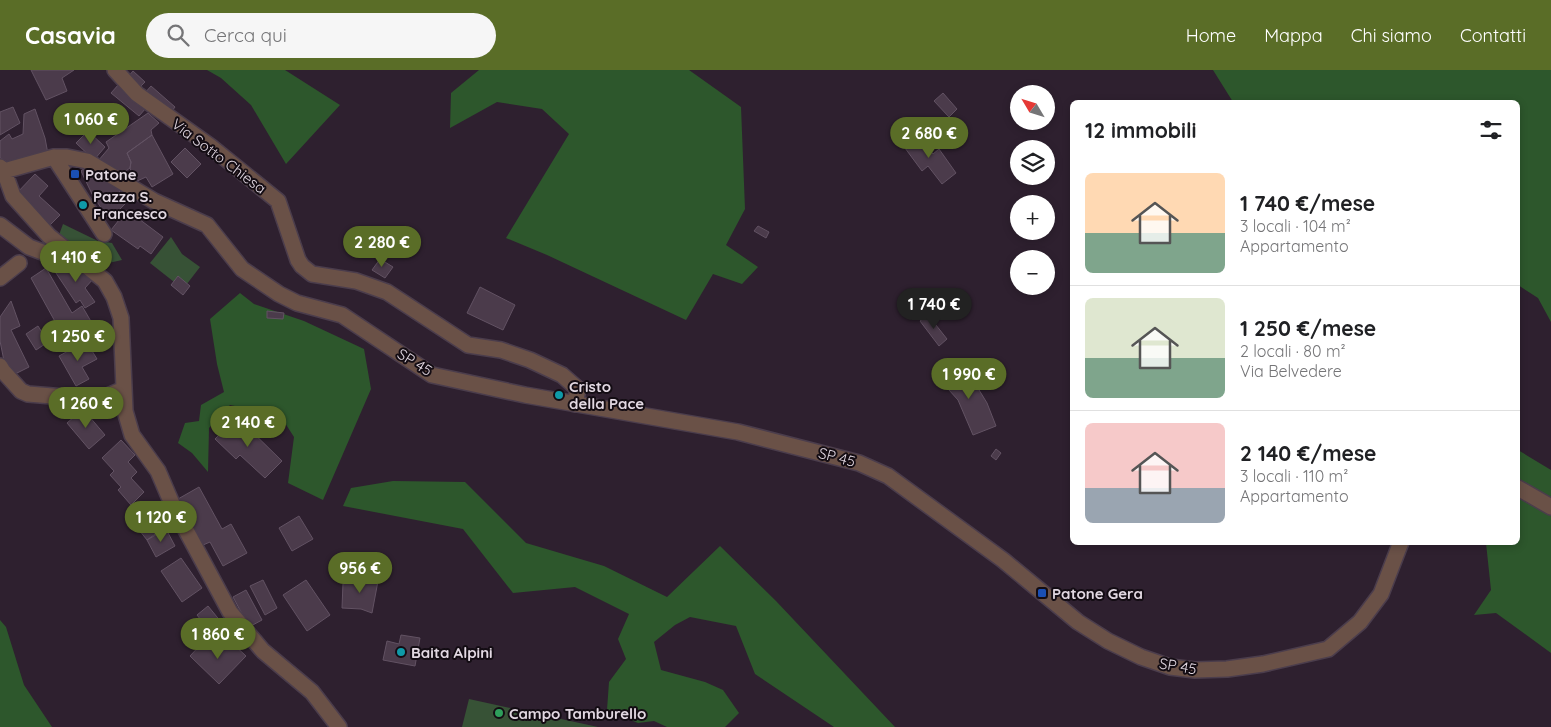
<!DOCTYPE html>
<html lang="it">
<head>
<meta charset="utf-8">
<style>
  :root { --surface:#fff; --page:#f6f6f6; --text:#202124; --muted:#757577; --line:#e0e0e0; --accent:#5a6d27 }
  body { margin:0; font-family:Quicksand,sans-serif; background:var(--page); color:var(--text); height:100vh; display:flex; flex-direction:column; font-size:19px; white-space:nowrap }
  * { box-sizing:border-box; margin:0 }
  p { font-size:16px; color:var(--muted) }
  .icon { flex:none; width:28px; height:28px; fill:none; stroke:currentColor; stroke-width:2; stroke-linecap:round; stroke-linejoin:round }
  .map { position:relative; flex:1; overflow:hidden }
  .sheet { position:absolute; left:1070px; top:30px; width:450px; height:445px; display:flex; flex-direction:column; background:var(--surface); border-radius:8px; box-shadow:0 2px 8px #0003 }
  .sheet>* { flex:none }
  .needle { width:32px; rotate:308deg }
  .fabs { position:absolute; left:1010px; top:15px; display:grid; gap:10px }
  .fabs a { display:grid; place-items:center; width:45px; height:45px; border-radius:50%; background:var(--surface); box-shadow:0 2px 8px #0003; font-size:25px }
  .price { position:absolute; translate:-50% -42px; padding:0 11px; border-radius:18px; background:var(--accent); color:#fff; font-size:16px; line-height:32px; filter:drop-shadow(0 1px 2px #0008) }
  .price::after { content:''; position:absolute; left:50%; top:30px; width:15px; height:11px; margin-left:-8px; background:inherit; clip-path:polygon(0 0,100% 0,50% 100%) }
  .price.selected { background:#222; color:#fff }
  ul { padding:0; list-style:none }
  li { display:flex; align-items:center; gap:15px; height:125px; padding:0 15px }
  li+li { border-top:1px solid var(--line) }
  li span { display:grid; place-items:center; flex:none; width:140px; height:100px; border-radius:8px; color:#555 }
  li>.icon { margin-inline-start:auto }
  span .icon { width:60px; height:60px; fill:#fffc; stroke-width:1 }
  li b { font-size:21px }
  h2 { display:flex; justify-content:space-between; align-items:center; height:60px; padding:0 15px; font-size:21px }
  header { display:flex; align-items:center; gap:30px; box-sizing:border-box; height:70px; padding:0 25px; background:var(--accent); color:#fff }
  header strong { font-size:24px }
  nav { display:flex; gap:28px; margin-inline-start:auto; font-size:18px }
  .search { width:350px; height:45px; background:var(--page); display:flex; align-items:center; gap:12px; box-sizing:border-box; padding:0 18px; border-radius:28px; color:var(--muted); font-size:19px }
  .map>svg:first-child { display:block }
  .green { fill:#375236 }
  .forest { fill:#2d572c }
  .building { fill:#4b3b4b; stroke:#625263 }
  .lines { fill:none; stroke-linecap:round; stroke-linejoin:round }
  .minor-casing { stroke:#4b3d4c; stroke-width:18 }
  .minor { stroke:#6a5147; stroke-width:15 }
  .transit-dot { fill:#1a4fb4; stroke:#130c13; stroke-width:2 }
  .culture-dot { fill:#0f9aa8; stroke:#130c13; stroke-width:2 }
  .leisure-dot { fill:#2e9e5b; stroke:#130c13; stroke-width:2 }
  .labels { text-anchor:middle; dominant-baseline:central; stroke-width:4; stroke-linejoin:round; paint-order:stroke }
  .street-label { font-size:15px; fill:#e2d8e2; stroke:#130c13 }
  .poi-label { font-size:15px; font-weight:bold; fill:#e2d8e2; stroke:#130c13; text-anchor:start }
</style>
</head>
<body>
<header>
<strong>Casavia</strong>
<div class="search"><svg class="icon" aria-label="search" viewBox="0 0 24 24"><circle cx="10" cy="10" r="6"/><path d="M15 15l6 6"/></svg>Cerca qui</div>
<nav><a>Home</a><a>Mappa</a><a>Chi siamo</a><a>Contatti</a></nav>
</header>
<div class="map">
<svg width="1551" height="657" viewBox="0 0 1551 657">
  <rect width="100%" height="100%" fill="#2e202f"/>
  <path class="green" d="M63 154 98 171 112 173 122 190 104 194 68 173 59 165Z
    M171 167 182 184 200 197 183 219 150 193Z
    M469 629 598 657H462Z"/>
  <path class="forest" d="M207 0H285L340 35 286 94 251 35 221 8Z
    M479 0H689L741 37 745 139 726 175 758 197 742 214 713 204 686 250 547 185 506 168 569 64 542 39 497 32 450 58 451 23Z
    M1213 0H1551V252L1538 228 1518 215V32H1233Z
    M240 223 254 234 304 251 364 279 371 319 323 430 288 413 294 367 285 353 254 340 230 335 209 358 208 402 192 383 178 373 185 353 199 351 201 335 224 322 217 294 210 249Z
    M1518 380 1551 400V583L1496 543 1474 545 1491 520 1486 473 1518 472Z
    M393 411 465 412 526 473 604 496 667 527 720 476 776 531 895 657H834L755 604 736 556 690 547 675 555 654 572 661 600 705 612 723 620 739 643 725 657H667L654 651 638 653 607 640 609 612 626 589 618 569 629 544 575 517 513 523 463 459 343 436 351 418Z
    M0 550 6 557 24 615 52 657H0Z"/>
  <path class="building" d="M31 0H74L62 8 67 21 46 30Z
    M133 1 145 12 138 19 127 8Z
    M119 14 146 38 139 46 111 23Z
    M151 16 175 37 169 45 144 24Z
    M943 23 957 39 949 47 934 31Z
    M13 37 20 53 0 65V42Z
    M35 39 45 68 48 84 11 94 0 88V71L9 64 12 69 23 64 24 44Z
    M148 43 159 53 151 60 152 65 127 83 131 92 130 98 120 105 98 91 109 78 106 72Z
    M88 61 105 77 94 90 76 73Z
    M917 63 933 84 939 79 956 103 942 114 928 96 922 101 902 74Z
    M152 65 173 104 152 117 146 107 135 112 130 98 131 92 127 83Z
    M185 78 201 94 187 108 171 92Z
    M89 95 122 117 119 121 130 129 109 150 92 124 81 101Z
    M35 104 48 116 39 126 60 145 49 156 15 125Z
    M127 140 163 167 151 184 140 176 138 179 111 160Z
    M758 156 769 162 766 168 754 161Z
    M380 189 393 197 385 208 372 200Z
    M64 192 94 208 85 218 95 232 85 238 80 230 76 233 54 200Z
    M46 198 72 243 82 236 96 260 68 275 31 208Z
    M178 206 190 216 183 225 171 215Z
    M480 217 515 235 503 260 467 243Z
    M11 231 20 256 11 260 29 297 15 304 4 291 0 271V247Z
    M267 241 284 243 283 249 267 248Z
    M928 245 947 269 939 276 920 251Z
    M38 256 48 272 36 280 26 264Z
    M86 271 97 289 82 297 89 309 76 316 59 286Z
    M956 295 976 315 987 333 996 356 973 365 958 330 939 309Z
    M83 339 105 365 89 379 67 353Z
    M237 347 282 391 265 408 240 385 236 389 215 369Z
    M121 370 135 385 128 392 137 402 131 408 144 422 131 435 118 420 121 417 110 405 114 401 102 388Z
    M996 379 1001 383 996 390 991 386Z
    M199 417 222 459 231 454 247 483 223 496 210 472 203 475 178 429Z
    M156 441 166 456 147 470 136 456Z
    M299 446 313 469 292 481 279 458Z
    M166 459 175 476 156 487 147 470Z
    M181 488 202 518 182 532 161 501Z
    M360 503 378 511 372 543 361 539 342 538 343 513 360 514Z
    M263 510 277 538 265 545 250 516Z
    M306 510 330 545 307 561 283 525Z
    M246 520 262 550 249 557 233 527Z
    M208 536 226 558 214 567 197 545Z
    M401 565 420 568 415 596 383 590 387 571 399 574Z
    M204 571 219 585 231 572 246 586 219 614 190 586Z"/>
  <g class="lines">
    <g class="minor-casing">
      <path id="minor" d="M115 0 137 24 210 76 278 131 298 190 302 196 312 204 356 211 387 222 468 275 501 280 530 290 562 305 578 319 575 334
        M54 87 104 164
        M0 97 4 101 13 126 49 166 105 211 114 227 121 248 125 341 132 365 158 401 173 436 230 542 263 581 312 622 339 657
        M4 101 54 87H67L87 91 154 131 207 155 242 199 279 224 297 233 342 245 432 305 525 325 738 362 859 393 888 406 1003 490 1078 552 1108 571 1141 587 1170 597 1195 600 1227 599 1263 594 1328 579 1360 552 1381 524 1401 472
        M0 155 29 177 80 196
        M0 208 19 193
        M0 296 3 301 21 321 28 324 65 327 82 335 89 334 124 319
        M1518 418 1551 437"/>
    </g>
    <use href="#minor" class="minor"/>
  </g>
  <g class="transit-dot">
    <rect x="70" y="99" width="10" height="10" rx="2.5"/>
    <rect x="1037" y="518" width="10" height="10" rx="2.5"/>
  </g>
  <g class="culture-dot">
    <circle cx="83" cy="135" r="5"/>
    <circle cx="559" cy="325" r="5"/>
    <circle cx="401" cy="582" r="5"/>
  </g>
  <circle class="leisure-dot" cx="499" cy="643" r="5"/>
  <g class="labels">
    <g class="street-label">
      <text transform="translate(219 86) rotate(37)">Via Sotto Chiesa</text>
      <text transform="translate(415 292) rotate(32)">SP 45</text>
      <text transform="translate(837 387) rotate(15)">SP 45</text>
      <text transform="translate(1178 596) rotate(10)">SP 45</text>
    </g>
    <g class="poi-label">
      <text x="85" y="104">Patone</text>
      <text x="93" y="126">Pazza S.<tspan x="93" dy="17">Francesco</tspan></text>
      <text x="569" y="316">Cristo<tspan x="569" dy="17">della Pace</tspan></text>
      <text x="1052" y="523">Patone Gera</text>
      <text x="411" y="582">Baita Alpini</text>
      <text x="509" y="643">Campo Tamburello</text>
    </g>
  </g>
</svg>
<div class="fabs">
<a><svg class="needle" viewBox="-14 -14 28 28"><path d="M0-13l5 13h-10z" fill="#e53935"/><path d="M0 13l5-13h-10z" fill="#757577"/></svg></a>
<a><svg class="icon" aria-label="layers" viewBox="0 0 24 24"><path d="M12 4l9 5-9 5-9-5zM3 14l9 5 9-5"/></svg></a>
<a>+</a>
<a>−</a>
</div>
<b class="price" style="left:91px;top:75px">1 060 €</b>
<b class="price" style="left:929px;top:89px">2 680 €</b>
<b class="price" style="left:382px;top:198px">2 280 €</b>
<b class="price" style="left:76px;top:213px">1 410 €</b>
<b class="price selected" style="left:934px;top:260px">1 740 €</b>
<b class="price" style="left:78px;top:292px">1 250 €</b>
<b class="price" style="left:969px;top:330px">1 990 €</b>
<b class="price" style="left:86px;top:359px">1 260 €</b>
<b class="price" style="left:248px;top:378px">2 140 €</b>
<b class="price" style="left:161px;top:473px">1 120 €</b>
<b class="price" style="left:360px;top:524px">956 €</b>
<b class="price" style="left:218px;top:590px">1 860 €</b>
<section class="sheet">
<h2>12 immobili<svg class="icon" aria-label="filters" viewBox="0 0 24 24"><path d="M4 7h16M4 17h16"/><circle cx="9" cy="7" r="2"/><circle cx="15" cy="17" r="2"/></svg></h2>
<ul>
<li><span style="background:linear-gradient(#ffd9b3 60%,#7fa58c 0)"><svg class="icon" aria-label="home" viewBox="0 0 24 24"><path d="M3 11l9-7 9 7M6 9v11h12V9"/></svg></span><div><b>1 740 €/mese</b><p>3 locali · 104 m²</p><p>Appartamento</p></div></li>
<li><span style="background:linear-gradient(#dfe7d0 60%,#7fa58c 0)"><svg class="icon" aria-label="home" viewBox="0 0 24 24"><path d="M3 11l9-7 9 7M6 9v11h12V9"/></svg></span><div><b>1 250 €/mese</b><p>2 locali · 80 m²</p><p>Via Belvedere</p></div></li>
<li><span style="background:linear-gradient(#f6c9c9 65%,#9aa5b1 0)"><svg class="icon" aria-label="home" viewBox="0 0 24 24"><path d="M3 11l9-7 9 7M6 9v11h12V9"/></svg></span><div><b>2 140 €/mese</b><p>3 locali · 110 m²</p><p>Appartamento</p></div></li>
</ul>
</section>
</div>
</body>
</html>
